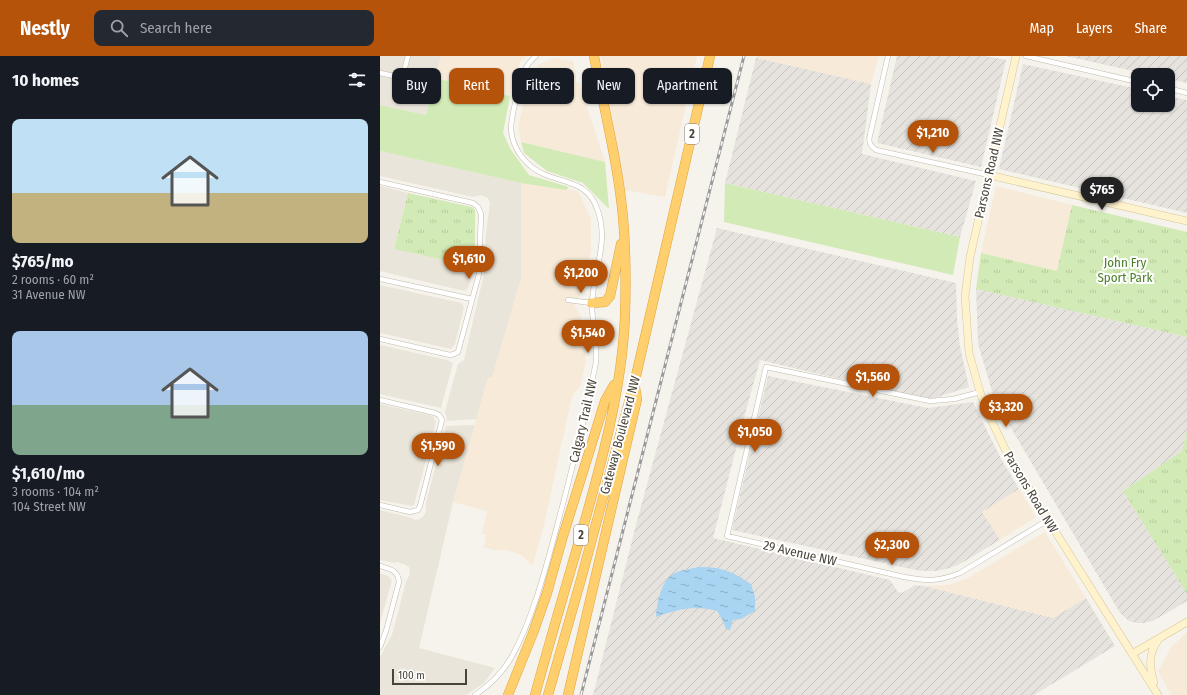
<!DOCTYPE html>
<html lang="en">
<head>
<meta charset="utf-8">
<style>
  :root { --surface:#171b24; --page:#242831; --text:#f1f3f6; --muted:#9ea1a6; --accent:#b45309 }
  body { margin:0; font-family:"Fira Sans Condensed",sans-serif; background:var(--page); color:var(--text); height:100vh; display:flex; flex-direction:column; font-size:15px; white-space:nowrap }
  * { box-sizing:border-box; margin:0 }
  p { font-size:13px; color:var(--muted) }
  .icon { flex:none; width:22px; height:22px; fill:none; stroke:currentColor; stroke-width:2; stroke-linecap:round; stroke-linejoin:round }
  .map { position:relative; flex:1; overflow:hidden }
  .panel { display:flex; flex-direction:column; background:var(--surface); width:380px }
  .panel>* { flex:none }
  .hud { position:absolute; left:12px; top:12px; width:380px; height:36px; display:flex; gap:8px }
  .fabs { position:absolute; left:751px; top:12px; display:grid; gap:8px }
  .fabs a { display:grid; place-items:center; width:44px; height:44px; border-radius:8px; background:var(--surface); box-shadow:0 1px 3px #0004; font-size:20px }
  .scale { position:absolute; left:12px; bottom:10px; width:75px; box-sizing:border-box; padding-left:4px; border:2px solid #4b4439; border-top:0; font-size:11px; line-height:14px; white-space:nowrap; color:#4b4439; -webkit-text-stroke:3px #fff; paint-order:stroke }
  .price { position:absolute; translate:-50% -34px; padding:0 9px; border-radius:14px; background:var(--accent); color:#fff; font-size:13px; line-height:26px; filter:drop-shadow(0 1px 2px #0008) }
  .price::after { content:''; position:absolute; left:50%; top:24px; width:12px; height:9px; margin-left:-6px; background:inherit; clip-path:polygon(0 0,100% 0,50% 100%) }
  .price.active { background:#222; color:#fff }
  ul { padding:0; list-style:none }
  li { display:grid; align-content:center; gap:8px; height:212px; padding:0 12px }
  li span { display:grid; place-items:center; height:124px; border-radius:8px; color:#555 }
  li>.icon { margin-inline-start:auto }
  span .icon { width:72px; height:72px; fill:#fffc; stroke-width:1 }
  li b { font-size:17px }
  h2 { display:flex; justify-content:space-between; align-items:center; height:48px; padding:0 12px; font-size:17px }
  .tag { padding:0 14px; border-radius:8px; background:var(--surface); box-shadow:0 1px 3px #0004; font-size:14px; line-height:36px }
  .tag.active { background:var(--accent); color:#fff }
  header { display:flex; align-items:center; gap:24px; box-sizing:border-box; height:56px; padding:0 20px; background:var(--accent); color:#fff }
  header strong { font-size:19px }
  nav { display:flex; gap:22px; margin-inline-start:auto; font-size:14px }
  .search { width:280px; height:36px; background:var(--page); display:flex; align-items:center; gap:10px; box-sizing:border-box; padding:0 14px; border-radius:8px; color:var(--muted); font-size:15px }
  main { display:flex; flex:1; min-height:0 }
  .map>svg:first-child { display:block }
  .residential { fill:#eae5da }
  .commercial { fill:#f7ead8 }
  .industrial { fill:url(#industrial-furrows) }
  .grass { fill:#d2eab5 }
  .park { fill:url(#park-tufts) }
  .water { fill:url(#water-ripples) }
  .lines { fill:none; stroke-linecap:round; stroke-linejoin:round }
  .street-casing { stroke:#c2bbae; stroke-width:5.5 }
  .secondary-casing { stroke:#d6c79b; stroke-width:8 }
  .highway-casing { stroke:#e0a43c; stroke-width:10 }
  .street { stroke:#fff; stroke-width:4.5 }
  .secondary { stroke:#fff3cd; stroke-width:7 }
  .highway { stroke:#ffcf6e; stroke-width:9 }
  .rail-casing { stroke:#9a9a9a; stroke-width:3 }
  .rail { stroke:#fff; stroke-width:1.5; stroke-dasharray:4.5; stroke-linecap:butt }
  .labels { text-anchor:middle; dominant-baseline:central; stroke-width:4; stroke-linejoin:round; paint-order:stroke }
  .shield { fill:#fff; stroke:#817c74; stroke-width:1 }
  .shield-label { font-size:12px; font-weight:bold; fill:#4b4439 }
  .street-label { font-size:13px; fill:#4b4439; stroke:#fff }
  .park-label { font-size:13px; fill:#4a7f2a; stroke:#fff }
</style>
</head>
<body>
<header>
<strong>Nestly</strong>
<div class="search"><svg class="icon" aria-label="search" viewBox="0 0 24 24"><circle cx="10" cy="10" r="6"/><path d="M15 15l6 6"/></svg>Search here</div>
<nav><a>Map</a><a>Layers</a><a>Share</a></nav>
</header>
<main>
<section class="panel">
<h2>10 homes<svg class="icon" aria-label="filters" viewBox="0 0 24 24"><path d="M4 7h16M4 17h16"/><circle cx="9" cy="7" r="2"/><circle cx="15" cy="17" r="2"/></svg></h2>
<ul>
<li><span style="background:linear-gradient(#bfe0f5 60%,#c2b280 0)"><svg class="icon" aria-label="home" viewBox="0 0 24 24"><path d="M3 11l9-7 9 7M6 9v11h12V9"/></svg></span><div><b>$765/mo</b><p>2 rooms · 60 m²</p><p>31 Avenue NW</p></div></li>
<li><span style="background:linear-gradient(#a9c7e8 60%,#7fa58c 0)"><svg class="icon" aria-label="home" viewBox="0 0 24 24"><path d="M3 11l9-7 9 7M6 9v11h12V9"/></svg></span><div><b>$1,610/mo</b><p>3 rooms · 104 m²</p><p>104 Street NW</p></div></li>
</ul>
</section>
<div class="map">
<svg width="807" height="639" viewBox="0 0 807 639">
  <defs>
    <pattern id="industrial-furrows" width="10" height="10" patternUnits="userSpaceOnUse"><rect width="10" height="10" fill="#e6e2dd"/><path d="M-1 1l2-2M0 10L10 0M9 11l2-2" fill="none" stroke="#c7c3be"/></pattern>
    <pattern id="park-tufts" width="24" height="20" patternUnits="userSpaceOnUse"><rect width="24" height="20" fill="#d2eab5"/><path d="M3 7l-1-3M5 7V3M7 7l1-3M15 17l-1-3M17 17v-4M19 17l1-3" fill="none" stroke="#b6ca9c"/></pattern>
    <pattern id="water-ripples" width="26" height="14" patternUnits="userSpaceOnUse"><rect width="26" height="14" fill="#a9d4f2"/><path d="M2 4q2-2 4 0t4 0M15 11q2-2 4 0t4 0" fill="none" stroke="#8caec5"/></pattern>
  </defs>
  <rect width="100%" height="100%" fill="#f6f3ec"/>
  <path class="residential" d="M0 0H61L46 59 0 49Z
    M0 95 141 127V223L112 322H108L97 363 67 365 65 355 78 308 84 304 104 218 106 177 110 147 108 142 101 139 93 141 0 120Z
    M0 130 28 137 14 193 95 211 88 232 84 235 0 215Z
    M0 229 81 247 84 251 75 288 71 293 0 277Z
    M0 289 67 304 73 307 61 352 0 338Z
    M0 348 53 360 56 366 34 449 32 450 0 444Z
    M95 369 73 446 39 592 115 612 104 627 86 639H0V601L12 579 26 526 30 518 29 511 24 508 17 506 14 507 0 504V454L28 461 36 464 42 462 46 456V447L66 370Z
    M0 517 8 520 12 524 0 567Z"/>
  <path class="commercial" d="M61 0H147L141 5 134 20 130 40 55 22Z
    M221 0H317L285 141 245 134Z
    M377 0H499L491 28 376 2Z
    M172 2 193 5 196 20 195 26H199L225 106 141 86 138 71 148 27 158 9Z
    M141 127 198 135 211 163V193L204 232 194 248 201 260 206 305 200 331 192 340 164 469 153 509 149 507 143 500 133 496 124 494H113L104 491 106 479 102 478 107 455 73 446 108 321H112L141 223Z
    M616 130 692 149 677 215 601 197Z
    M639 433 656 461 620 484 602 456Z
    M665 476 706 542 673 562 543 530 569 529 588 522Z
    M807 576V639H791L778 615 792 590Z"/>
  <path class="industrial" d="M517 0H605L626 4 601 111 497 87Z
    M686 0H807V27L788 23V19H771Z
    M376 2 491 28 482 98 596 125 580 181 345 127Z
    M643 8 758 33V49H788V40L807 44V157L619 113Z
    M337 172 576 227 577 262 580 291 589 331 548 344 380 304 365 358 333 482 510 524 518 536 522 537 535 529 543 530 673 562 706 542 735 590 654 639H213L257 465Z
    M596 233 807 281V375L802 395 743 435 807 538V545L773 565 764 567H757L749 565 740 557 615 345 598 288Z
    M388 320 548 352 593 346 620 401 639 433 602 456 620 484 580 508 570 512 557 515H540L352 474Z"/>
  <path class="grass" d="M55 22 130 40 123 77 131 94 149 119 189 131 186 134 141 127 0 95V49L46 59Z
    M141 86 225 106 229 153 203 127 167 115 144 97Z
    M345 127 580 181 573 219 344 166Z"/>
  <path class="park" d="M28 137 92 151 95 154V211L14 193Z
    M692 149 807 176V281L596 233 601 197 677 215Z
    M807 375V538L743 435 802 395Z"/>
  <path class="water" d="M318 511C343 511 351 515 371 528L375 541V555L361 563 353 564 350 574 346 573 343 565 337 555C312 549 300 553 276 561 277 547 280 527 293 518 300 514 310 513 318 511Z"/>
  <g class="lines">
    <g class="street-casing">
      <path id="street" d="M508 0 490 79C488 86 490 90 496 94L609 119
        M646 0 758 26
        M0 17 14 20H21L24 15 28 0
        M788 32 807 37
        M0 126 93 147 98 151 101 158 99 218 78 296 74 298 70 299 0 283
        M0 223 92 243
        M188 244 212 247
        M600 336 574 343 550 345 386 311 347 480 524 521C547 525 557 526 580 517L668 464
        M0 344 55 357 59 359 62 364 40 450 38 454 30 456 0 449
        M0 510C10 513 18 514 19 526L6 575 0 591
        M95 639C109 630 122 617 131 602 152 565 165 515 176 474 191 418 205 362 216 306 218 286 212 268 212 248 213 216 229 188 218 155 209 127 189 128 166 119 147 112 132 93 131 73 131 63 134 53 136 43 140 27 142 11 156 0"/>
    </g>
    <g class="secondary-casing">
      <path id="secondary" d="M636 0 590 201 585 240 589 297 600 336 606 353 625 393 668 464 778 639
        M609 119 807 165
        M752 598 807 566
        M774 626C769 611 768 596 779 583"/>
    </g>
    <g class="highway-casing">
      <path id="highway" d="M212 247 225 246 230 240 241 188
        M128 639 153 577 167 537 183 480 225 345 234 329
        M155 639C170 584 186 530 202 475 222 405 242 333 245 260 246 227 246 194 243 161 238 107 224 53 214 0
        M168 639 200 527 255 324 330 0
        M188 639 257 343 255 331"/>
    </g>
    <use href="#street" class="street"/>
    <use href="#secondary" class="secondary"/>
    <use href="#highway" class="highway"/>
    <g class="rail-casing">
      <path id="rail" d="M201 639 364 0"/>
    </g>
    <use href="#rail" class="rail"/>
  </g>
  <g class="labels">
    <g class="shield">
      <rect x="305" y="68" width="14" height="20" rx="3"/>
      <rect x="194" y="469" width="14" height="20" rx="3"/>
    </g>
    <g class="shield-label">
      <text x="312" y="78">2</text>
      <text x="201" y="479">2</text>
    </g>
    <g class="street-label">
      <text transform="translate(609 117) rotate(-77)">Parsons Road NW</text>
      <text transform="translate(203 365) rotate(-77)">Calgary Trail NW</text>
      <text transform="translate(240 379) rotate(-75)">Gateway Boulevard NW</text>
      <text transform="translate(651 436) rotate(59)">Parsons Road NW</text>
      <text transform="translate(420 497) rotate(13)">29 Avenue NW</text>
    </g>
    <g class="park-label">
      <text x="745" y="206">John Fry<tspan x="745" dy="15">Sport Park</tspan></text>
    </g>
  </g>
</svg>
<div class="fabs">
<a><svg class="icon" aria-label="locate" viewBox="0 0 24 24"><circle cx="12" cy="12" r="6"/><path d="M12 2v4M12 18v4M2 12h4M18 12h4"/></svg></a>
</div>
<div class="scale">100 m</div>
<b class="price" style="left:553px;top:98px">$1,210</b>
<b class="price active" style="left:722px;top:155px">$765</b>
<b class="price" style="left:89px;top:224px">$1,610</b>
<b class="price" style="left:201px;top:238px">$1,200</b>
<b class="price" style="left:208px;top:298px">$1,540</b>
<b class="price" style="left:493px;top:342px">$1,560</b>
<b class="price" style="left:626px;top:372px">$3,320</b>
<b class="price" style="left:375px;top:397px">$1,050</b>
<b class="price" style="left:58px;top:411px">$1,590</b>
<b class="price" style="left:512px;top:510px">$2,300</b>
<div class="hud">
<a class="tag">Buy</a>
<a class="tag active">Rent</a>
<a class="tag">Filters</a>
<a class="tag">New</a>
<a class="tag">Apartment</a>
</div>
</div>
</main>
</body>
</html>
